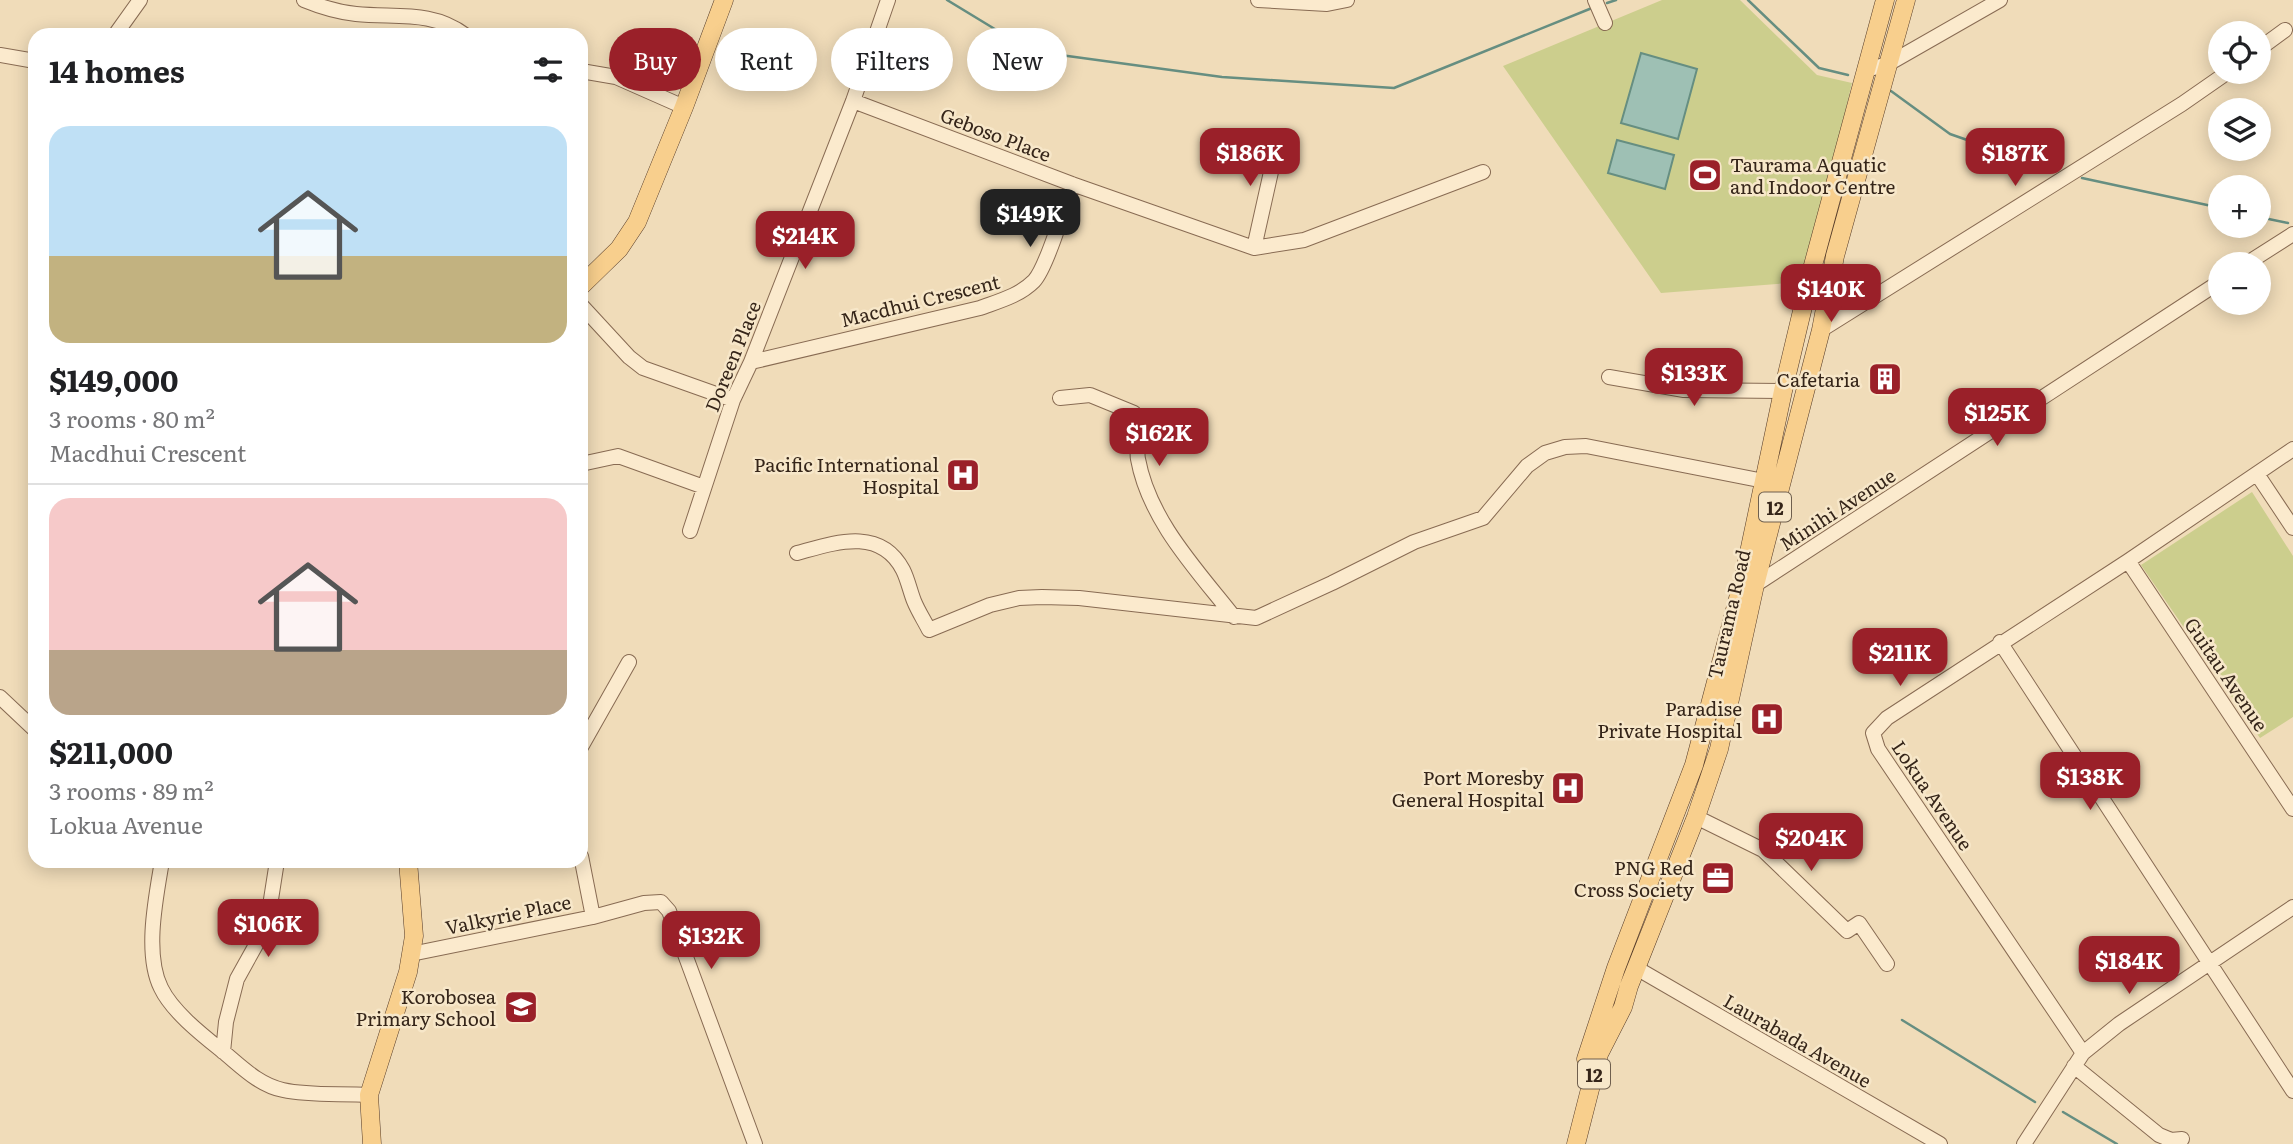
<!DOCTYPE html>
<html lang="en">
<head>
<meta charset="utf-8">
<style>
  :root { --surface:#fff; --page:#f2f2f2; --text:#202124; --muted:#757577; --line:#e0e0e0; --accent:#9a2029 }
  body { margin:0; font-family:Literata,serif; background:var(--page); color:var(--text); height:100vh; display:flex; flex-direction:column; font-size:26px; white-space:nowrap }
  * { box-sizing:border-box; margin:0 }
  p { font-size:23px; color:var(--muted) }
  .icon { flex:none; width:38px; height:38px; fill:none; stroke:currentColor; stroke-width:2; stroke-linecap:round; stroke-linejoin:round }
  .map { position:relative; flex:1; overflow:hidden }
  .details { position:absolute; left:28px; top:28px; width:560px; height:840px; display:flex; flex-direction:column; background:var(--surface); border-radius:21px; box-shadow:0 4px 18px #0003 }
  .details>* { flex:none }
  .top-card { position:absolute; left:609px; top:28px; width:665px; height:63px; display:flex; gap:14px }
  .fabs { position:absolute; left:2208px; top:21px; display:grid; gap:14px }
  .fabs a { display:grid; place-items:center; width:63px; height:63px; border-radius:50%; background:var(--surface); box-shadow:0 4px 18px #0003; font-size:35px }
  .price { position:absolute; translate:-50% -60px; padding:0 16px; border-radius:14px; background:var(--accent); color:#fff; font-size:23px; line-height:46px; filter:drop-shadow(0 2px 4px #0008) }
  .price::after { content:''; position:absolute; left:50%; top:42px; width:21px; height:16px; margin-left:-10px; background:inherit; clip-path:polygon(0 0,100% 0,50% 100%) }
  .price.selected { background:#222; color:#fff }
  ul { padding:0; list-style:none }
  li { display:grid; align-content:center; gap:14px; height:371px; padding:0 21px }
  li+li { border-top:2px solid var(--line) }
  li span { display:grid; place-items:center; height:217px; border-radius:21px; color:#555 }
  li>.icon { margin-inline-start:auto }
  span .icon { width:126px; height:126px; fill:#fffc; stroke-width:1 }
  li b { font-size:30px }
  h2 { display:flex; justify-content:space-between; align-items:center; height:84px; padding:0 21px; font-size:30px }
  .chip { padding:0 24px; border-radius:32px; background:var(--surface); box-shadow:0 4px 18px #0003; font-size:24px; line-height:63px }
  .chip.selected { background:var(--accent); color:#fff }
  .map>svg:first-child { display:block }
  .green { fill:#ccce8d }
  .water { fill:#9ec0b4; stroke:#668e81; stroke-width:2 }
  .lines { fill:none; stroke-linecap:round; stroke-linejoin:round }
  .stream { stroke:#668e81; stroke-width:2.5 }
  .minor-casing { stroke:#886b53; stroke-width:16 }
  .major-casing { stroke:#543a28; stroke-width:19 }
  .minor { stroke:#fbeacd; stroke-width:14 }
  .major { stroke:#f8cf8d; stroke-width:18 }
  .labels { text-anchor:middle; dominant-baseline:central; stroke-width:5; stroke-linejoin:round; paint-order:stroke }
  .shield { fill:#f7e7c9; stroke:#6f5f4e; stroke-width:2 }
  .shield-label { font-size:18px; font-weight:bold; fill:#352519 }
  .street-label { font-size:19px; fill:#352519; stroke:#f7e7c9 }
  .poi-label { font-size:19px; fill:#352519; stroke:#f7e7c9; text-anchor:end }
</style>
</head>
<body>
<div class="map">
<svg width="2293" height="1144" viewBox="0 0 2293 1144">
  <rect width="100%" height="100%" fill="#f0dcb9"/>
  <path class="green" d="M1662 0H1740L1817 75 1852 83 1808 268 1802 282 1661 293 1503 66Z
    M2252 492 2293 556V717L2260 738 2141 565Z"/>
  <path class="water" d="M1641 53 1697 69 1678 139 1621 123Z
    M1617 140 1674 155 1665 189 1608 173Z"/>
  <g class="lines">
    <path class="stream" d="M947 0 1031 51 1222 77 1394 88 1592 8
      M1748 0 1819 68 1848 75
      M1607 3 1616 0
      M1891 91 1950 134 2047 168
      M2082 178 2221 208
      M2259 217 2288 223
      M1902 1020 2035 1102
      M2063 1112 2117 1144"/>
    <g class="minor-casing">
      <path id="minor" d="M304 0C321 7 338 12 356 14 396 18 432 10 465 35
        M1258 0 1327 4 1347 0
        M1595 0 1605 23
        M115 35 140 0
        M2259 49 2285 30
        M0 55 35 61
        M1866 70 1888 64 2000 0
        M581 71 616 77 684 107
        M853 101 1072 184 1254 248 1304 240 1483 172
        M1254 248 1279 136
        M2246 264 2293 234
        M581 305 629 357 643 368 733 400
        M1821 330 2182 104 2228 72
        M751 362 980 308C999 301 1019 296 1034 281 1047 267 1065 205 1072 184
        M1609 377 1684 390 1783 391
        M1060 398 1090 395 1134 413 1142 427C1140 437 1136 450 1138 459 1149 520 1197 570 1234 617
        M581 464 618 456 704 487
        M2257 474 2293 528
        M690 531 733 400 751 362 853 101 888 0
        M797 553C834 543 880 526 903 570 908 580 910 591 914 601 918 611 924 620 929 630L990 605 1019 598 1042 597 1079 598 1256 618 1332 583 1414 542 1483 518 1527 466 1545 453 1565 447 1586 446 1764 481 1774 480
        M2128 561 2293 809
        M1755 585 2221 281
        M2000 642 2293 1091
        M0 697 35 730
        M581 747 629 662
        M1696 817 1763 850 1847 931 1859 923 1887 964
        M162 861C156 897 144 954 161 988 172 1011 201 1034 221 1050 240 1065 258 1085 283 1090 310 1096 341 1093 369 1095
        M593 917 644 903 661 902 669 911 755 1144
        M411 954 593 917 581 856
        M1638 969 1940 1144
        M223 1052 226 1022 237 979 267 925 277 861
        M2083 1053 1878 749 1873 733 1887 718 2128 561 2293 449
        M2074 1066 2159 1135 2171 1140 2182 1139
        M2024 1144 2083 1053 2119 1024 2293 907"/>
    </g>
    <g class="major-casing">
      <path id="major" d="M581 286 619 249 637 222 684 107 724 0
        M1586 1059 1616 968 1694 765 1744 576 1783 391 1812 269 1885 0
        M372 1144 369 1095 408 972 414 936 408 861
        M1576 1144 1599 1054 1623 1007 1629 986 1696 817 1719 749 1755 585 1821 330 1835 256 1906 0"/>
    </g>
    <use href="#minor" class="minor"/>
    <use href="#major" class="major"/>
  </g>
  <defs>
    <g id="stadium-square" transform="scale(1.75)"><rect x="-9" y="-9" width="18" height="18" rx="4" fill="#9a2029" stroke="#f7e7c9"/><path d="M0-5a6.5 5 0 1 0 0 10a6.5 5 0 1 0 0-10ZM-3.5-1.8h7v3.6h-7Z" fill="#fff"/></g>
    <g id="building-square" transform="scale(1.75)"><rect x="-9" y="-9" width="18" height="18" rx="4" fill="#9a2029" stroke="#f7e7c9"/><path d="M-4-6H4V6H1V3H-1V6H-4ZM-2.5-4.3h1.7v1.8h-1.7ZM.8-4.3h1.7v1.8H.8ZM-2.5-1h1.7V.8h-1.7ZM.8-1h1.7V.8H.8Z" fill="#fff"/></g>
    <g id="hospital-square" transform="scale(1.75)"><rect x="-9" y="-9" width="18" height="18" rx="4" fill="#9a2029" stroke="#f7e7c9"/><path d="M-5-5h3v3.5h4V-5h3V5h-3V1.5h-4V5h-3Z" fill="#fff"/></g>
    <g id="office-square" transform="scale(1.75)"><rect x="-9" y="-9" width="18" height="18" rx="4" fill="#9a2029" stroke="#f7e7c9"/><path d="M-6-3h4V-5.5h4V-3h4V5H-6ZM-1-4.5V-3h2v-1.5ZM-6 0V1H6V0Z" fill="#fff"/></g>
    <g id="school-square" transform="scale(1.75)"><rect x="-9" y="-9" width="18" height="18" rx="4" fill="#9a2029" stroke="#f7e7c9"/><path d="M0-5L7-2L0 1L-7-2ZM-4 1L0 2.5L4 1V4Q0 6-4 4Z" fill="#fff"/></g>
  </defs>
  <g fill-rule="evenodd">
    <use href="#stadium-square" x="1705" y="175"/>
    <use href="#building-square" x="1885" y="379"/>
    <use href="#hospital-square" x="963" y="475"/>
    <use href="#hospital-square" x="1767" y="719"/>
    <use href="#hospital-square" x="1568" y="788"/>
    <use href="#office-square" x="1718" y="878"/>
    <use href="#school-square" x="521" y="1007"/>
  </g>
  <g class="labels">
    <g class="shield">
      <rect x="1759" y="492.5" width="32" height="29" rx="5"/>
      <rect x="1578" y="1059.5" width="32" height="29" rx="5"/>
    </g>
    <g class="shield-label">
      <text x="1775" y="507">12</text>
      <text x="1594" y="1074">12</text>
    </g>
    <g class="street-label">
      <text transform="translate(996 134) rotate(21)">Geboso Place</text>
      <text transform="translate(920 300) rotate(-14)">Macdhui Crescent</text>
      <text transform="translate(732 356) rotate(-68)">Doreen Place</text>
      <text transform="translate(1837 509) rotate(-33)">Minihi Avenue</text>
      <text transform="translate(1728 614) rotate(-77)">Taurama Road</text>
      <text transform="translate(2227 674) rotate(56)">Guitau Avenue</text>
      <text transform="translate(1933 795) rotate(56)">Lokua Avenue</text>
      <text transform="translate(508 914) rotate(-12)">Valkyrie Place</text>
      <text transform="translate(1798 1040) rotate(30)">Laurabada Avenue</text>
    </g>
    <g class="poi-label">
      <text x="1730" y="164" text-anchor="start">Taurama Aquatic<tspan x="1730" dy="22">and Indoor Centre</tspan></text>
      <text x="1860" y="379">Cafetaria</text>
      <text x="939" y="464">Pacific International<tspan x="939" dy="22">Hospital</tspan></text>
      <text x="1742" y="708">Paradise<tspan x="1742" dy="22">Private Hospital</tspan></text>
      <text x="1544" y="777">Port Moresby<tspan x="1544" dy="22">General Hospital</tspan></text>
      <text x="1694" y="867">PNG Red<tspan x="1694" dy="22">Cross Society</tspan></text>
      <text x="496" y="996">Korobosea<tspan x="496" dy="22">Primary School</tspan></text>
    </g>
  </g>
</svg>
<div class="fabs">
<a><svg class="icon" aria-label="locate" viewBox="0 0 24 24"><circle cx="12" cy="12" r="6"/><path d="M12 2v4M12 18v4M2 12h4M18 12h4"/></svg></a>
<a><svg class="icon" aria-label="layers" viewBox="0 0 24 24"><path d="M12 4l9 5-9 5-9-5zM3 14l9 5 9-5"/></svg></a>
<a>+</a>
<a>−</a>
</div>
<b class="price" style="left:1250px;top:188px">$186K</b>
<b class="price" style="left:2015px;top:188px">$187K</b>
<b class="price selected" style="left:1030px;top:249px">$149K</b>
<b class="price" style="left:805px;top:271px">$214K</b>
<b class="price" style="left:1831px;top:324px">$140K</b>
<b class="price" style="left:1694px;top:408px">$133K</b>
<b class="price" style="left:1997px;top:448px">$125K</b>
<b class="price" style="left:1159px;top:468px">$162K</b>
<b class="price" style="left:1900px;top:688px">$211K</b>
<b class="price" style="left:2090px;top:812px">$138K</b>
<b class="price" style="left:1811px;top:873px">$204K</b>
<b class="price" style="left:268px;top:959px">$106K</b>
<b class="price" style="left:711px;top:971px">$132K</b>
<b class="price" style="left:2129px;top:996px">$184K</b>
<div class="top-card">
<a class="chip selected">Buy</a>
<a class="chip">Rent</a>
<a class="chip">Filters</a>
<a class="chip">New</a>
</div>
<section class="details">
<h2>14 homes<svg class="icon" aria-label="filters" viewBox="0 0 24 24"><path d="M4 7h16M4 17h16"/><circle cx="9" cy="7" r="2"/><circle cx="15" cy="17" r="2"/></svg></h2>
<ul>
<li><span style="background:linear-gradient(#bfe0f5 60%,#c2b280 0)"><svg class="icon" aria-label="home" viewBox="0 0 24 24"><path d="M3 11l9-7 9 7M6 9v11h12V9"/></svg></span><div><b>$149,000</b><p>3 rooms · 80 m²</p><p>Macdhui Crescent</p></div></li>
<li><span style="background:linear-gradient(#f6c9c9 70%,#b9a48a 0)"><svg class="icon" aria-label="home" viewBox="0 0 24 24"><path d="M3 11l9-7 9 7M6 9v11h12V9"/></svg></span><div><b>$211,000</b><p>3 rooms · 89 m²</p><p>Lokua Avenue</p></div></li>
</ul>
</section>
</div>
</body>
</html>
